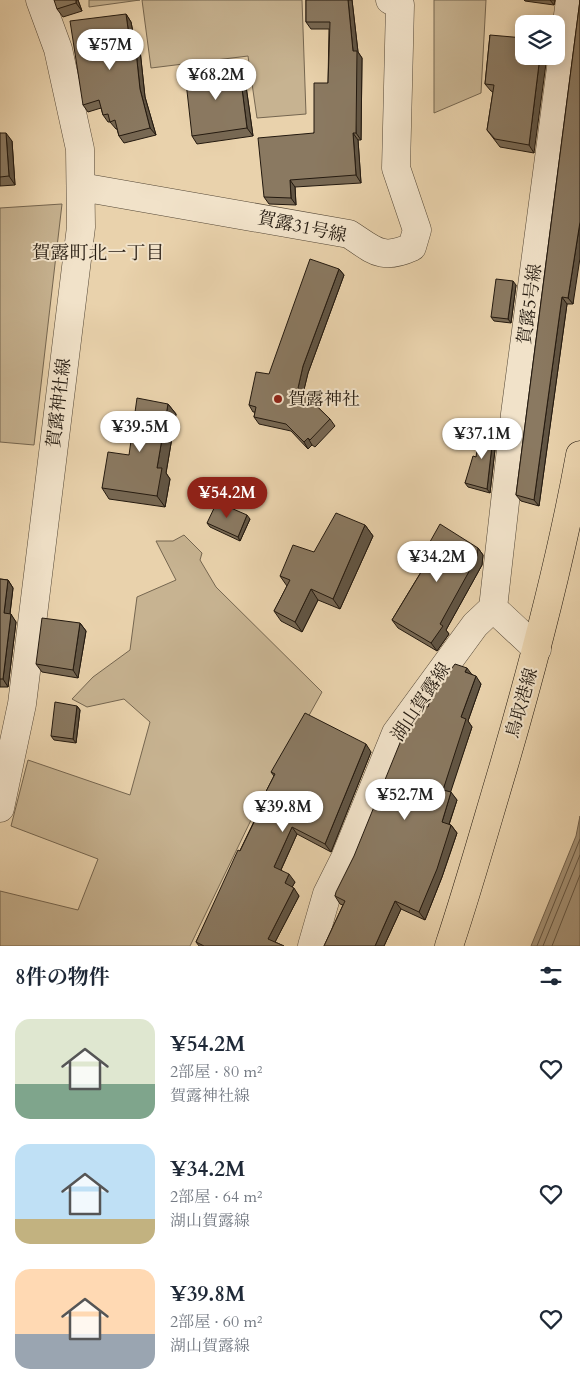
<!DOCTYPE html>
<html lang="ja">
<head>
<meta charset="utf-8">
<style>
  :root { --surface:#fff; --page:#f2f2f3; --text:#1f2937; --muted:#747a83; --accent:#8f2418 }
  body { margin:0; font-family:Cardo,"Noto Serif JP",serif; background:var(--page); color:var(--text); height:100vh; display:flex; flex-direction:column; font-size:19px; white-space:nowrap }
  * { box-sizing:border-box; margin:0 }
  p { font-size:16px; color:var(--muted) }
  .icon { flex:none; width:28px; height:28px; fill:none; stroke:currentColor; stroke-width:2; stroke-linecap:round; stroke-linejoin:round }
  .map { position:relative; height:946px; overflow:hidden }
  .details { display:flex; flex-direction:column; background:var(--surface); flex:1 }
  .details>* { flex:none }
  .tools { position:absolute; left:515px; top:15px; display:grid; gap:10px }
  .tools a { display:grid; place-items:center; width:50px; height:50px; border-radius:10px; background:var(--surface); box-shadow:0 2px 12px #0003; font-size:25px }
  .price { position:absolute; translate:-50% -42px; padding:0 11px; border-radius:18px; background:#fff; color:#222; font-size:16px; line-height:32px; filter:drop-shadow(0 1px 2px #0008) }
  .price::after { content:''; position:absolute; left:50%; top:30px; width:15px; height:11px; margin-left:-8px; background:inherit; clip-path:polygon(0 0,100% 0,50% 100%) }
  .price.selected { background:var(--accent); color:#fff }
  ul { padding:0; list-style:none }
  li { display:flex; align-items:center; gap:15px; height:125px; padding:0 15px }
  li span { display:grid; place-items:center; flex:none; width:140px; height:100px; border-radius:15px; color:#555 }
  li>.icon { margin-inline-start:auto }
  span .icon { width:60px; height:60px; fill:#fffc; stroke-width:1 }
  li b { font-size:21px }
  h2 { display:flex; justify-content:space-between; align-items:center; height:60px; padding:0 15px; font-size:21px }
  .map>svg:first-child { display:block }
  .green { fill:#c7b391; stroke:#756650 }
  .water { fill:#a69377; stroke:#72624d }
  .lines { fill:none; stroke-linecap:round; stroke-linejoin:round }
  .shore { stroke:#645643; stroke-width:1 }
  .street-casing { stroke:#544736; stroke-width:29 }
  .primary-casing { stroke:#23190f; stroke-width:29 }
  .street { stroke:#f1e2c9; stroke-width:28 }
  .primary { stroke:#e9d2ac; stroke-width:28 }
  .wall { fill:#776853; stroke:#23190f }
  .shaded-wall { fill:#615544; stroke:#23190f }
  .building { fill:#8a7961; stroke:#23190f }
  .poi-dot { fill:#8f2418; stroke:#f1e2c9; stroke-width:2 }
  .labels { text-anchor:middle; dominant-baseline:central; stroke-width:4; stroke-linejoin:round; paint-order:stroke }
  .street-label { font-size:18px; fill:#23190f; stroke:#f1e2c9 }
  .poi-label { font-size:18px; fill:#23190f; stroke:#f1e2c9; text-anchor:start }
  .neighbourhood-label { font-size:19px; fill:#23190f; stroke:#f1e2c9 }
</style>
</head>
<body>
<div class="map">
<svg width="580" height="946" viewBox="0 0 580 946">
  <rect width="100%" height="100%" fill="#e9d2ac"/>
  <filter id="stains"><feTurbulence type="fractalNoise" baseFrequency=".004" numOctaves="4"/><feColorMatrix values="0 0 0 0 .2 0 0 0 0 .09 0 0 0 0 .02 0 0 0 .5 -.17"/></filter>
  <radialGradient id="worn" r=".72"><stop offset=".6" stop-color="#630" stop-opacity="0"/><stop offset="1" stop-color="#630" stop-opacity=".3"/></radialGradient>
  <path class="green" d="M89 0H140L89 7Z
    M142 0H302L306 114 257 118 248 56 151 68Z
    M434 0H486L481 93 434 113Z
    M62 204 34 445 0 442V208Z
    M184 535 202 553 200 560 216 587 322 692 252 818 190 946H0V891L78 910 98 859 11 826 28 760 130 795 150 722 124 699 87 707 72 699 93 677 130 650 137 597 176 580 156 541H173Z"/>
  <path class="water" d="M580 816V946H531L576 836Z"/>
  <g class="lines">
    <path class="shore" d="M537 946 580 839
      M543 946 580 855
      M552 946 580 875"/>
    <g class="street-casing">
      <path id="street" d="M81 187 349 234C374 250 381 261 412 247L417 230 396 168 400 5 390 0
        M493 608 515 414 570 0
        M493 608 537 649
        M0 808 22 704 81 227 80 149 58 49 40 0
        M312 946 327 894 345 858 396 733 475 625 493 608"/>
    </g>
    <g class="primary-casing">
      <path id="primary" d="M449 946C469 886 486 825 504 765 534 662 561 560 580 455"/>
    </g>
    <use href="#street" class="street"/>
    <use href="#primary" class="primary"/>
  </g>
  <path class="wall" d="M78 0 82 11 63 17 57 9Z
    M306 0H352L358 52 362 58 361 140H358L361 183 295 187 296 205 269 204 264 197 314 133 328 83 329 29H311L306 22Z
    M524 0H555L554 5 525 1Z
    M580 0 573 304H567L539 506 521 501 516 495Z
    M126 14 131 22 135 42 140 50 145 97 156 135 124 143 119 136 117 129H116L110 122H108L103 115 101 108 88 112 83 105Z
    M490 35 534 153 500 147 487 130 493 92 491 91 485 84Z
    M239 65 244 72 253 136 197 144 192 136Z
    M0 133 12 141 15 185 0 186Z
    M339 269 344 275 308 373 303 393 330 419 335 426 315 447 312 445 308 449 291 431 259 424 254 417 255 412H253L249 405Z
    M516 285 511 323 494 321 491 317Z
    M168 404 176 414 166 473 170 479 165 507 109 499 102 488 129 455Z
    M497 432 490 493 468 487 465 483 476 457Z
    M250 519 240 541 210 527 207 523Z
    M365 525 373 536 340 609 318 600 302 632 281 621 274 611 287 586 280 576 314 552Z
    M478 548 483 555 482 565 446 630 449 634 437 651 398 628 392 620 421 572 417 565Z
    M0 579 8 580 13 588 10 614 16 622 8 687H0Z
    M80 623 86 631 78 678 42 672 36 664Z
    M472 674 481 684 468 721 472 727 450 792 457 800 449 825H451L457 833 442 877 425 920 401 909 384 946H324L343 905 340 904 335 896 428 707Z
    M77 706 80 710 76 743 54 740 51 736Z
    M371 752 331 852 297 834 281 870 295 882 292 887 299 896 275 942 284 946H199L196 942 259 811 257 809 274 776 271 772Z"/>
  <path class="shaded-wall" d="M76 0H78L82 11 76 3Z
    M348 0H352L358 52 362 58 361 140 356 133 353 51Z
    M550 0H555L554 5Z
    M126 14 131 22 136 50 130 43Z
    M135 42 140 50 145 97 156 135 150 128 140 89Z
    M540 56H547L534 153 529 145Z
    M239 65 244 72 253 136 247 128Z
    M6 133 12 141 15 185 9 176Z
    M353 133 358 140 361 183 356 175Z
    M290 180 295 187 296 205 291 198Z
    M580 222V258L573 304 568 298Z
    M339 269 344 275 308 373 303 394 298 388 303 366Z
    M513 281 516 285 511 323 508 319Z
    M562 297 567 304 539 506 534 500Z
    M168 404 176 414 166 473 170 479 165 507 157 496V468Z
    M494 428 497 432 490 493 487 489Z
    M308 438 312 445 308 449 304 442Z
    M247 515 250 519 240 541 238 537Z
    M365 525 373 536 340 609 333 599Z
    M478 548 483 555 482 565 446 630 449 634 437 651 431 643 440 624Z
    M8 580 13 588 9 621 4 613Z
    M311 589 318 600 302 632 295 622Z
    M11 614 16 622 8 687 3 679Z
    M80 623 86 631 78 678 73 670Z
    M467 668 473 676 465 672Z
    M476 676 481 684 468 721 472 727 449 797 443 790 461 717Z
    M77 706 80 710 76 743 73 739Z
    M366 744 371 752 331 852 325 844Z
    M451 792 457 800 447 830 442 822Z
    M451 825 457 833 442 877 425 920 419 912Z
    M292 827 297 834 279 874 274 867Z
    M289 874 295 882 290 891 285 883Z
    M294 888 299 896 273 946 268 939Z
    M395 901 401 909 384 946H375Z"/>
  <path class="building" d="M54 0H76V3L57 9Z
    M306 0H348L353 51H357L356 133H353L356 175 290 180 291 198 264 197 258 138 314 133V83H328L330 22H306Z
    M580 0V222L568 298 562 297 534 500 516 495Z
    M126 14 130 43 135 42 140 89 150 128 119 136 115 120 110 122 108 114 103 115 99 100 83 105 70 21Z
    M490 35 524 38V56H540L529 145 495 139 487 130 494 85 485 84Z
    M239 65 247 128 192 136 185 73Z
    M0 133H6L9 176 0 177Z
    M310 259 339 269 303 366 298 388 330 419 310 440 308 438 304 442 286 424 254 417 256 407 249 405 256 372 269 374Z
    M496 279 513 281 508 319 491 317Z
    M137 398 168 404 157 468H162L157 496 102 488 108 452 129 455Z
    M481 425 494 428 487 489 465 483 473 456 476 457Z
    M217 502 247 515 238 537 207 523Z
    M336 513 365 525 333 599 311 589 295 622 274 611 290 580 280 576 293 545 314 552Z
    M440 524 478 548 477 557 440 624 443 626 431 643 392 620 423 569 417 565Z
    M0 579 8 580 4 613 11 614 3 679H0Z
    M42 618 80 623 73 670 36 664Z
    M455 664 467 668 465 672 476 676 461 717 466 719 443 790 451 792 442 822 451 825 437 869 419 912 395 901 375 946H324L345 901 335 896 336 892 354 856 404 733 424 706 428 707 432 694Z
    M55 702 77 706 73 739 51 736Z
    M305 713 366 744 325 844 292 827 274 867 289 874 285 883 294 888 268 939 284 946H204L196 942 238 850 240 851 260 810 257 809 275 774 271 772Z"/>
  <circle class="poi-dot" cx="278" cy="399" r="5"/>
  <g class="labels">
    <g class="street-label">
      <text transform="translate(302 227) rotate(12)">賀露31号線</text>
      <text transform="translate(530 304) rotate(-82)">賀露5号線</text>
      <text transform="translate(59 403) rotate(-83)">賀露神社線</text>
      <text transform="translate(421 702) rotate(-56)">湖山賀露線</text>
      <text transform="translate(522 703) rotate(-74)">鳥取港線</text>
    </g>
    <g class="poi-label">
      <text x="288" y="399">賀露神社</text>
    </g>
    <g class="neighbourhood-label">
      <text x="98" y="253">賀露町北一丁目</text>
    </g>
  </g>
  <rect width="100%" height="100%" filter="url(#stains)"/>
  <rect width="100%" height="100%" fill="url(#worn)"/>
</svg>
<div class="tools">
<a><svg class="icon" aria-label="layers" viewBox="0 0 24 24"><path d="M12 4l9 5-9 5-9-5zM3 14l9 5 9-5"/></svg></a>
</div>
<b class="price" style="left:110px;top:71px">¥57M</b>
<b class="price" style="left:216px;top:101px">¥68.2M</b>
<b class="price" style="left:140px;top:453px">¥39.5M</b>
<b class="price" style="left:482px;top:460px">¥37.1M</b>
<b class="price selected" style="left:227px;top:519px">¥54.2M</b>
<b class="price" style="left:437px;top:583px">¥34.2M</b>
<b class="price" style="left:405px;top:821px">¥52.7M</b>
<b class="price" style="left:283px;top:833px">¥39.8M</b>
</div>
<section class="details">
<h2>8件の物件<svg class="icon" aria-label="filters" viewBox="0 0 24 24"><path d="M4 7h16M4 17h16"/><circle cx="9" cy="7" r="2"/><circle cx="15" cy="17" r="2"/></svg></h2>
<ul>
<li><span style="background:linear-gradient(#dfe7d0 65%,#7fa58c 0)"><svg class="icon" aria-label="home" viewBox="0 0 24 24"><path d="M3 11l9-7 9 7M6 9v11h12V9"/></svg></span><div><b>¥54.2M</b><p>2部屋 · 80 m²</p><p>賀露神社線</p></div><svg class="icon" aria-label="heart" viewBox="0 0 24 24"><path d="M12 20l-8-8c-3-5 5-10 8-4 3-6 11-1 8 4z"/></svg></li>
<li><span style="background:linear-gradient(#bfe0f5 75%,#c2b280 0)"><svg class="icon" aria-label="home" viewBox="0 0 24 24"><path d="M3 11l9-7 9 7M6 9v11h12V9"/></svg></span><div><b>¥34.2M</b><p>2部屋 · 64 m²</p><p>湖山賀露線</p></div><svg class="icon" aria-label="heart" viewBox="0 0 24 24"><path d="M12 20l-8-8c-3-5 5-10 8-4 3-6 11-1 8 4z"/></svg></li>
<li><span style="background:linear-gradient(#ffd9b3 65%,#9aa5b1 0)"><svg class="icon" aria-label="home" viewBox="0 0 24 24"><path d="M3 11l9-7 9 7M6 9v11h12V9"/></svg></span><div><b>¥39.8M</b><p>2部屋 · 60 m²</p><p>湖山賀露線</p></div><svg class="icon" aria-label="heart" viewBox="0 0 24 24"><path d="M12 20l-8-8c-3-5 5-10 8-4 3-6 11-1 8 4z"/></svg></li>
</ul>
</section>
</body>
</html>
